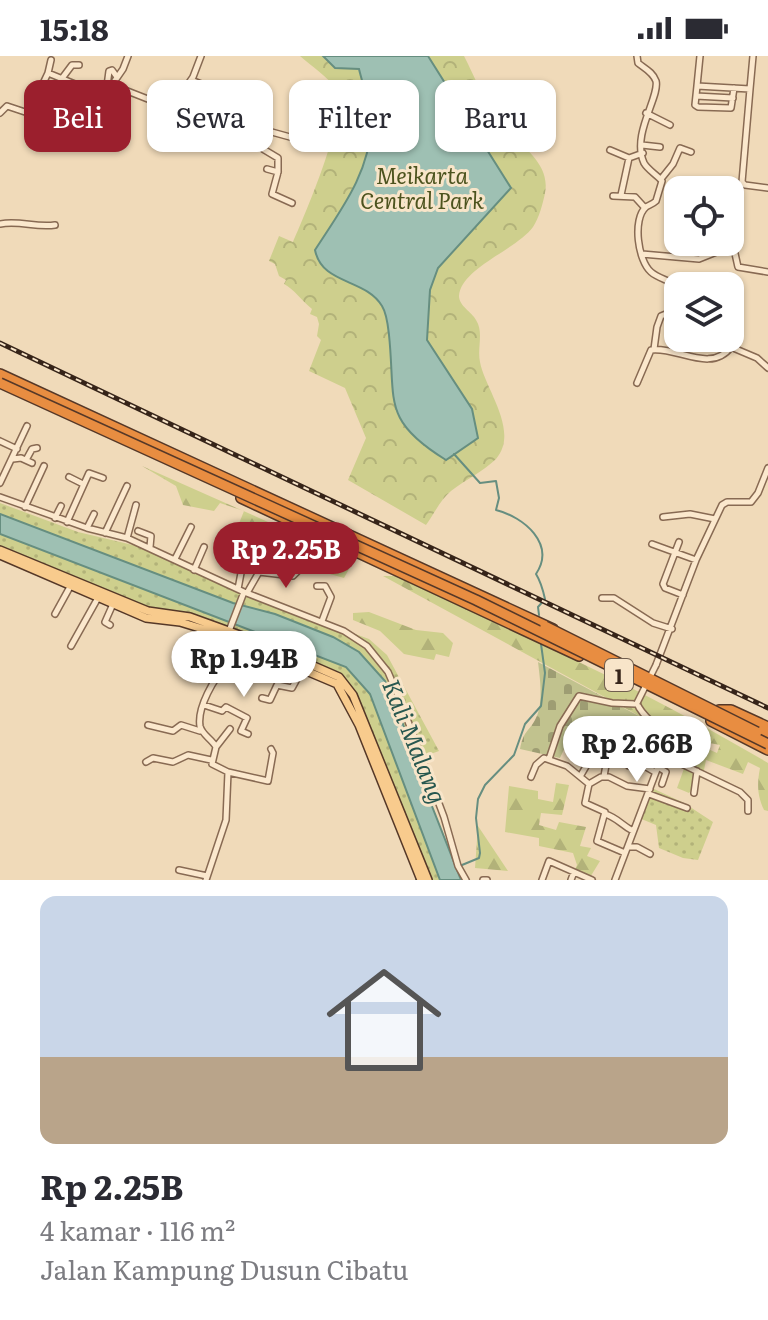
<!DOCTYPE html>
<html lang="id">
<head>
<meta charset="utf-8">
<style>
  :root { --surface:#fff; --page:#f2f2f3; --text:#2b2b33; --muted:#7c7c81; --line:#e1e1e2; --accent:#9b1f2d }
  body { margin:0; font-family:Literata,serif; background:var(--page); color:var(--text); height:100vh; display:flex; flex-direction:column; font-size:30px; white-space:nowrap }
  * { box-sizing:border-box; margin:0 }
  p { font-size:26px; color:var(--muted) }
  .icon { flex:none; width:44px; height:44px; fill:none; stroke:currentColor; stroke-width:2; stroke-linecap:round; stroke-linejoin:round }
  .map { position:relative; height:824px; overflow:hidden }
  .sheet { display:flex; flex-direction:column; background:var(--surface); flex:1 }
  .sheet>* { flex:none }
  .banner { position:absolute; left:24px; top:24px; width:720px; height:72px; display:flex; gap:16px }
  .controls { position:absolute; left:664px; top:120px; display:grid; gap:16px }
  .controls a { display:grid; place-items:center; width:80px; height:80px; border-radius:16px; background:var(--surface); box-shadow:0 2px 6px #0004; font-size:40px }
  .price { position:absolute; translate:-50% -68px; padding:0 18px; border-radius:28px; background:#fff; color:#222; font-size:26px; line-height:52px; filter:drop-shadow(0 2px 4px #0008) }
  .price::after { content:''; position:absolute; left:50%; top:48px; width:24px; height:18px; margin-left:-12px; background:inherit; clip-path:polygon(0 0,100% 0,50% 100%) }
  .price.on { background:var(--accent); color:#fff }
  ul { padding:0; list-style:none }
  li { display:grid; align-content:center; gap:16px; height:424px; padding:0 40px }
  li+li { border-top:2px solid var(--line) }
  li span { display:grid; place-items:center; height:248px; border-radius:16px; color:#555 }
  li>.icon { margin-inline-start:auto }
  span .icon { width:144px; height:144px; fill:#fffc; stroke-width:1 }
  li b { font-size:34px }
  .tag { padding:0 28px; border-radius:16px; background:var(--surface); box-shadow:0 2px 6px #0004; font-size:28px; line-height:72px }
  .tag.on { background:var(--accent); color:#fff }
  .status { display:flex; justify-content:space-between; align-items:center; height:56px; padding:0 40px; background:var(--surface); direction:ltr }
  .status svg { height:22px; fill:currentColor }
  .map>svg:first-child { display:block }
  .grass { fill:url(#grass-dots) }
  .forest { fill:url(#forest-firs) }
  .cemetery { fill:url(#cemetery-stones) }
  .park { fill:url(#park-crowns) }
  .water { fill:#9ec0b3; stroke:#668e80; stroke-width:2 }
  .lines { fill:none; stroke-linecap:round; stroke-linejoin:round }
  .stream { stroke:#668e80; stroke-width:2 }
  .minor-casing { stroke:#886a53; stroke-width:8 }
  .major-casing { stroke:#553828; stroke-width:10 }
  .highway-casing { stroke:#553828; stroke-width:12 }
  .minor { stroke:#fbe8cd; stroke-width:5 }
  .major { stroke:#f8cb8d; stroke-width:7 }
  .highway { stroke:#e88d41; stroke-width:9 }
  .rail-casing { stroke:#362419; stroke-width:5 }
  .rail { stroke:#f8e5c9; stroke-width:2; stroke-dasharray:6; stroke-linecap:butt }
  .minor-bridge-casing { stroke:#886a53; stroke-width:8; stroke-linecap:butt }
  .highway-bridge-casing { stroke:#553828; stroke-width:12; stroke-linecap:butt }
  .minor-bridge { stroke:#fbe8cd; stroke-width:5 }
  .highway-bridge { stroke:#e88d41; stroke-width:9 }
  .labels { text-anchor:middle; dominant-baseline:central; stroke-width:6; stroke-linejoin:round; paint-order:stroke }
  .shield { fill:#f8e5c9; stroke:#705e4e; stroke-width:2 }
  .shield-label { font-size:20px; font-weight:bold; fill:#362419 }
  .park-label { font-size:22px; font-style:italic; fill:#4c531e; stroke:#f8e5c9 }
  .water-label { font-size:24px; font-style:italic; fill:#27574f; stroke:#f8e5c9 }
</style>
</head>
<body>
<div class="status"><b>15:18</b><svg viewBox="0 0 49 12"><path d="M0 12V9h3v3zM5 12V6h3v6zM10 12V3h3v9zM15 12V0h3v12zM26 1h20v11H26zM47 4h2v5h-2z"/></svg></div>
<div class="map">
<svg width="768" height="824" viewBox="0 0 768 824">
  <defs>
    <pattern id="grass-dots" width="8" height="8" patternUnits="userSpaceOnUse" patternTransform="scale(2)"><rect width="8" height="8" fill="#cecf8d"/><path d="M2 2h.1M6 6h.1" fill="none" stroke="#b2b279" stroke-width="1.8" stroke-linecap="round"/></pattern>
    <pattern id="forest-firs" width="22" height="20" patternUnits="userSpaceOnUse" patternTransform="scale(2)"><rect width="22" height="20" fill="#cecf8d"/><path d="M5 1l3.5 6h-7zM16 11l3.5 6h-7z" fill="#b2b279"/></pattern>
    <pattern id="cemetery-stones" width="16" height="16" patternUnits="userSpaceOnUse" patternTransform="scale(2)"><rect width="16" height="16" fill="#c1c28e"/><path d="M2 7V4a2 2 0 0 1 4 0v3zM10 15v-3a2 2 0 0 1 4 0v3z" fill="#9e9d73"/></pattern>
    <pattern id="park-crowns" width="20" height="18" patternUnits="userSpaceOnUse" patternTransform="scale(2)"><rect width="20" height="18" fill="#cecf8d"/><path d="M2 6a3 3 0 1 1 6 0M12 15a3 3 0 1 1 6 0" fill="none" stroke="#b2b279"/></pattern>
  </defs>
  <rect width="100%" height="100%" fill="#f0dab9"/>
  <path class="grass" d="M0 447 78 476 137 490 227 531 369 583 387 599 439 695 414 704 359 596 333 581 275 558 233 547 0 458Z
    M0 478 345 611 370 638 440 824H421L342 633 219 578 146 562 0 499Z
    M652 732 684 747 713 766 698 804 683 802 659 792 656 769 639 762Z"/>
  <path class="forest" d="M142 410 354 504 344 522 319 515 306 504 285 495 289 482 280 476H272L261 486 236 475 244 455 220 447 214 455 183 449 176 430Z
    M383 520H396C522 578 649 636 768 707V755L764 754C757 739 757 728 760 712L748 706 743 718 706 704 703 719 689 737 677 732 686 707 672 708 675 694 688 684 717 697 720 689 678 681Z
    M369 556 416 574 443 577 453 587 449 601 436 598 434 604 404 598 380 575 353 564V557Z
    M556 727 569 729 562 759 541 757 539 769 556 774 559 766 586 771 580 790 591 792 587 800 600 805 589 823 573 818 577 809 573 797 539 790V782L505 776 509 730 538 735V743L553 746Z
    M478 770 508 815 475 812Z"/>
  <path class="cemetery" d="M538 606 678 681 672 708 571 678 560 702 520 693C524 674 527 678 535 664 544 649 540 623 538 606Z"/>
  <path class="park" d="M300 0H464C474 19 488 54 502 69 519 89 551 106 545 137 543 147 539 162 533 171 516 194 461 212 459 240 459 250 472 256 476 264 484 276 477 292 480 306 485 333 520 375 496 403 484 415 465 424 451 435 441 443 434 458 426 469L348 424 366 382 345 332 309 315 321 284 317 280 319 268 317 261 310 258 312 253C302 245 294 233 284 228L286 224 279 220 275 208 269 205 279 180 293 186C304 161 349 57 336 34 329 21 311 10 300 0Z"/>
  <path class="water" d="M323 0H428L511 132 438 212 430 234 427 284 472 353 478 382 446 404C381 364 396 345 389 279 388 270 387 258 382 250 365 222 322 229 315 194 340 155 370 117 371 68 371 51 363 30 359 13L335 12Z
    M0 458 233 547 275 558 333 581 359 596 385 625 396 648 426 735 461 824H440L370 638 346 611 0 478Z"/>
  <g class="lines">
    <path class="stream" d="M454 398 480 427 496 425 499 442 496 454C524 461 556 488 536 518 541 526 543 534 545 543L538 551 539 559
      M462 809 479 802 480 797 476 762 478 743 485 729 514 699 525 668 541 650 545 617 541 588
      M416 824H417"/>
    <g class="minor-casing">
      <path id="minor" d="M637 0 638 7C644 12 653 16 656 25 660 41 631 78 644 107 648 114 657 119 662 125L656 145C653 148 649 149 646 151 632 163 638 205 651 216 659 223 670 224 678 231
        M700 0 697 30 750 33 742 126 745 129 768 132
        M48 17 51 4
        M63 21 72 9H79
        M191 24 209 31 203 51
        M112 29 158 47 174 48 193 21 201 0
        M107 30 109 15 112 14 117 21
        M697 30 695 49 698 51 731 52 734 32
        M41 32 66 46
        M750 33 753 0
        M696 40 733 42
        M175 48 217 51 231 59 221 70
        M187 49 191 63
        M0 57 7 50 25 56 30 55 48 17 92 35 112 29 123 13 128 0
        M646 57 670 69
        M231 59 239 67 290 81
        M263 73V93L278 102V116L267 113
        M642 89 660 91
        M610 94 629 102 643 97
        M278 116 272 138 292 147
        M661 123 673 108 680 92 691 96
        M621 139 629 102
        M613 140 635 141 645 152
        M0 168C19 164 36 172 55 169
        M642 198 699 203 729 191 734 193 738 211 768 216
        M730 253 739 260V270L731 291 757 302 768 312
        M675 281 678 280
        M654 293 657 271 661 260 678 253
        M637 327 651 294C676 290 711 318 731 291
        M0 385 17 393
        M13 403 21 402 32 407
        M26 404 32 393 37 392
        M69 421 83 428
        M0 427 27 370
        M0 441 87 472 127 482 244 536 344 575 367 590 388 616 400 644 444 761 458 810 466 824
        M25 451 44 410
        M663 461 690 458 715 463
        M55 462 61 450
        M67 466 89 417 103 422
        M87 472 94 458
        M138 475 151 480 150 491
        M105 477 127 430
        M127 482 136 449
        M679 486 663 528 665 532 683 539
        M652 488 696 504
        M235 493 260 500 259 516 247 537
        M175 503 191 471
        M194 514 204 491
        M259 516 293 520 299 514
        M317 530H325L331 541 322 565
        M238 533 241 517
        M602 542H614L653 567 672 573
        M55 558 71 529
        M110 569 105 566 113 548
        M229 575 244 536
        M71 590 99 540
        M656 609 696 504 722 449 727 446H751L758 437 768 412
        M262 642 270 644 277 629 292 632 303 612
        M204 649 222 655 226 651 247 662 241 675 248 678
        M148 669 173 675 181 669 200 675
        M216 691 230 673
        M663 699 740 736 748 744V755
        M591 702 606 709 604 720
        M549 703 560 670 579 640 612 647 636 648
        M146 706 153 702 173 706 188 699 211 704
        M629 710 635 712 641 708 655 716
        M658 711 666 716 662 728
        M228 716 268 725 273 697 271 693
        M581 719 599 688 594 682 598 672
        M531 721 536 709 544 702 567 710 589 728
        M694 737 697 715
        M649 738 687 752
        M605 758C618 762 621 769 633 775
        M628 791H637L650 798
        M625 797 597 785 605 756 585 747 589 728 601 721H609L627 730 650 733
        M179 814 207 820
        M206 824 226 764 228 716 212 708 216 691C212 683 202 679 200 670 197 652 214 621 227 610V582
        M483 824H487
        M542 824 549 805 592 824
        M571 824 574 816
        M615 824 667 687C663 670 642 663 637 647"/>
    </g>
    <g class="major-casing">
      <path id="major" d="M0 494 148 555 190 561 259 586 339 621 353 639 428 824
        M0 499 146 562 180 566 219 578 337 628 359 669 421 824"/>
    </g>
    <g class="highway-casing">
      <path id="highway" d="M0 318 553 573
        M241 442 579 600
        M719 654H731L768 671
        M711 665 768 694
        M752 672 768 680"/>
    </g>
    <use href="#minor" class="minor"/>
    <use href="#major" class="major"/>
    <use href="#highway" class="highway"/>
    <g class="rail-casing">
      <path id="rail" d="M0 287 768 652"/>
    </g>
    <use href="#rail" class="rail"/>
    <g class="minor-bridge-casing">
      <path id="minor-bridge" d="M637 647 656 609"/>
    </g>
    <g class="highway-bridge-casing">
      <path id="highway-bridge" d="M0 327 476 544 768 688
        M545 570 757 676"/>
    </g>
    <use href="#minor-bridge" class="minor-bridge"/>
    <use href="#highway-bridge" class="highway-bridge"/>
  </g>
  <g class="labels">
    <rect class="shield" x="605" y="603" width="28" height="32" rx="6"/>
    <g class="shield-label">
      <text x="619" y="619">1</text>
    </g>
    <g class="park-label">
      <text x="422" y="118">Meikarta<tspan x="422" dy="25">Central Park</tspan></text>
    </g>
    <g class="water-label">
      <text transform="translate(416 685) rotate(68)">Kali Malang</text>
    </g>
  </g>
</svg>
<div class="controls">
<a><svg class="icon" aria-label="locate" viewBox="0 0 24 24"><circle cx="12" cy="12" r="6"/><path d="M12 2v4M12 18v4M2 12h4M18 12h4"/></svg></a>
<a><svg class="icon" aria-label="layers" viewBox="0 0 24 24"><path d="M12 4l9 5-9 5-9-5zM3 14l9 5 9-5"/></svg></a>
</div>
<b class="price on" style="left:286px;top:534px">Rp 2.25B</b>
<b class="price" style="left:244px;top:643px">Rp 1.94B</b>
<b class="price" style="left:637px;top:728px">Rp 2.66B</b>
<div class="banner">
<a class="tag on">Beli</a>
<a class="tag">Sewa</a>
<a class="tag">Filter</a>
<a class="tag">Baru</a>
</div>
</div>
<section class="sheet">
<ul>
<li><span style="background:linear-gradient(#c9d6e8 65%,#b9a48a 0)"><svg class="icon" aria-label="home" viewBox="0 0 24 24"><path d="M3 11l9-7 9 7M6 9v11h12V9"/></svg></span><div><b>Rp 2.25B</b><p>4 kamar · 116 m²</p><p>Jalan Kampung Dusun Cibatu</p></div></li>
</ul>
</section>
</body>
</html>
